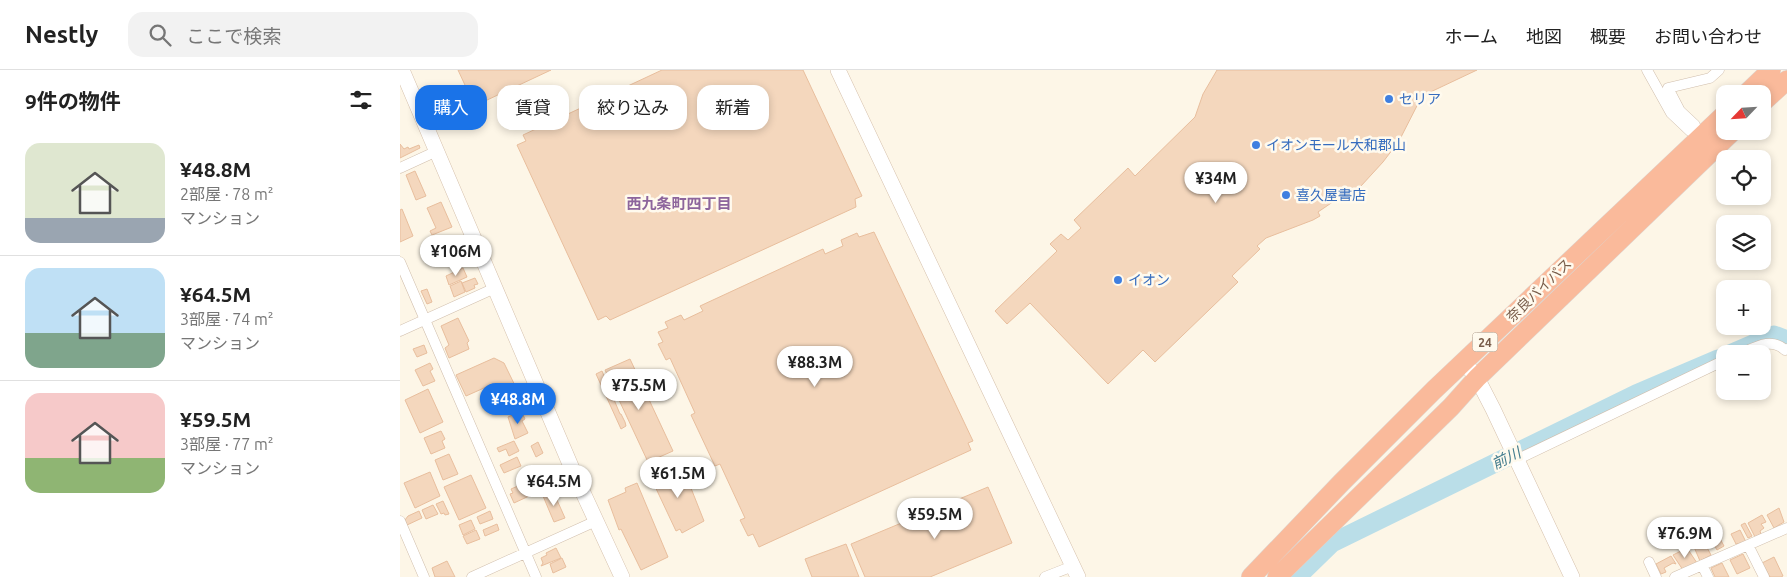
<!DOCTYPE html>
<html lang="ja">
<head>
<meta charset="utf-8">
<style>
  :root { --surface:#fff; --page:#f2f2f2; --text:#222; --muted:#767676; --line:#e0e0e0; --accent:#1a73e8 }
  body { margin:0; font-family:Ubuntu,"Noto Sans JP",sans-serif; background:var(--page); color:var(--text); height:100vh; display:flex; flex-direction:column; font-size:19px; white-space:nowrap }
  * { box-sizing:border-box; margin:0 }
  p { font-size:16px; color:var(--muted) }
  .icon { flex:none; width:28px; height:28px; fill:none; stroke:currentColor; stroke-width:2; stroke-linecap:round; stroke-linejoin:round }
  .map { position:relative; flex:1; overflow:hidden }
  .drawer { display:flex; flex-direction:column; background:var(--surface); width:400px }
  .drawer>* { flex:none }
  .guide { position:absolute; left:15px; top:15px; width:475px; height:45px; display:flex; gap:10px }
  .needle { width:32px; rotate:245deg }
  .buttons { position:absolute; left:1316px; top:15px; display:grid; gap:10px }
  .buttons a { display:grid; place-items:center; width:55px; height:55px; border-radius:10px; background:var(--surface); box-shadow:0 2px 8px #0003; font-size:25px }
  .price { position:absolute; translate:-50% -42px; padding:0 11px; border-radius:18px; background:#fff; color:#222; font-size:16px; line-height:32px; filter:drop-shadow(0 1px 2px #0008) }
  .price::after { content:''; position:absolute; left:50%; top:30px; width:15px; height:11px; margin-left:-8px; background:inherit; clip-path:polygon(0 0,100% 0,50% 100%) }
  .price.selected { background:var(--accent); color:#fff }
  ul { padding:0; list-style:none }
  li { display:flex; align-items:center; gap:15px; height:125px; padding:0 25px }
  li+li { border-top:1px solid var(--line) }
  li span { display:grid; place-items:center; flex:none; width:140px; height:100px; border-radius:15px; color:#555 }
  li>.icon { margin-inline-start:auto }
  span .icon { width:60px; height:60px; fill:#fffc; stroke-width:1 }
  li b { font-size:21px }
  h2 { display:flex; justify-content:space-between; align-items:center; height:60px; padding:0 25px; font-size:21px }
  .pill { padding:0 18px; border-radius:15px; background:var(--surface); box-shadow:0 2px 8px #0003; font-size:18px; line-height:45px }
  .pill.selected { background:var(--accent); color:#fff }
  header { display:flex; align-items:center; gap:30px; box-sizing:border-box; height:70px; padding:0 25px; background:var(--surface); border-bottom:1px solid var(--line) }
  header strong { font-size:24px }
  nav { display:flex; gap:28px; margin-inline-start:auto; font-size:18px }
  .search { width:350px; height:45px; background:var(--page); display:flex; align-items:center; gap:12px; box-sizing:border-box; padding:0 18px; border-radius:15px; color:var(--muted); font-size:19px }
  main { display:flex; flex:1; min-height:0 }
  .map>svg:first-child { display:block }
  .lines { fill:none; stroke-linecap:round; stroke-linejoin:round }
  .river { stroke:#badee8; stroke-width:19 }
  .building { fill:#f4d7bd; stroke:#e8be9d }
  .street-casing { stroke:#d0beac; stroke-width:11 }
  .secondary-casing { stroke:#d6c1ac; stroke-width:16 }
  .highway-casing { stroke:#dcd5d0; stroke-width:20 }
  .street { stroke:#fff; stroke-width:10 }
  .secondary { stroke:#fff; stroke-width:15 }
  .highway { stroke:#faba9b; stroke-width:19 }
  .shop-dot { fill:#3f7fe0; stroke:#fffaee; stroke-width:2 }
  .labels { text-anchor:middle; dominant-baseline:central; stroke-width:5; stroke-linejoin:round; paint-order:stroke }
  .shield { fill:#fffaee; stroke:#a18c7b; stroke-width:1 }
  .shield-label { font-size:12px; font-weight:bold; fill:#795d4a }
  .shop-label { font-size:14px; fill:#366cbe; stroke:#fffaee; text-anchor:start }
  .street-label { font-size:14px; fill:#795d4a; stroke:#fffaee }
  .neighbourhood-label { font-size:15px; font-weight:bold; fill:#8d659c; stroke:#fffaee }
  .water-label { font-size:15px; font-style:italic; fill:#417b8d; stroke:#fffaee }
</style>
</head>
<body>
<header>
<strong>Nestly</strong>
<div class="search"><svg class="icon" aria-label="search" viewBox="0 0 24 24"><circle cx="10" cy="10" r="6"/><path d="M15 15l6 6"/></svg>ここで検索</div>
<nav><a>ホーム</a><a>地図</a><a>概要</a><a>お問い合わせ</a></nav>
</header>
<main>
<section class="drawer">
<h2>9件の物件<svg class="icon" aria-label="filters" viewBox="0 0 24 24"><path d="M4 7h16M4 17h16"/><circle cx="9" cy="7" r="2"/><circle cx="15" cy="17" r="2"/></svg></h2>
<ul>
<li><span style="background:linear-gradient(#dfe7d0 75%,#9aa5b1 0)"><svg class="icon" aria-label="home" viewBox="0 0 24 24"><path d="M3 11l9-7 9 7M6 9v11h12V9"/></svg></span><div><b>¥48.8M</b><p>2部屋 · 78 m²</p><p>マンション</p></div></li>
<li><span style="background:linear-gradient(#bfe0f5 65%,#7fa58c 0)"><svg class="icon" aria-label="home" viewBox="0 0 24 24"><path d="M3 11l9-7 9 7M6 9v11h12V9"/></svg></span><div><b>¥64.5M</b><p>3部屋 · 74 m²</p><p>マンション</p></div></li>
<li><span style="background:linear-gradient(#f6c9c9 65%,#8fb573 0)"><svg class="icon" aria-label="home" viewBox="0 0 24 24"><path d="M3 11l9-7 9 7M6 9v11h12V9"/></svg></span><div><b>¥59.5M</b><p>3部屋 · 77 m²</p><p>マンション</p></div></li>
</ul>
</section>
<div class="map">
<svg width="1387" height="507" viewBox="0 0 1387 507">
  <rect width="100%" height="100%" fill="#fdf6e7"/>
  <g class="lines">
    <path class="river" d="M1330 284 1374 265 1387 270
      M897 507 932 473 1236 324 1318 289"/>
  </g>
  <path class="building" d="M58 0H151L85 31 82 23 71 28Z
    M262 0H403L462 126 455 129 456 137 210 250 206 246 198 250 117 75 126 71 123 65Z
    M817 0H1077L1022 26 999 71 983 92 961 116 948 126 946 123 918 142 920 146 913 150 866 168 857 176 860 179 832 206 838 212 755 292 743 280 708 314 630 233 607 254 595 241 657 181 650 174 661 164 668 170 681 158 674 150 728 98 735 106 795 47 803 24Z
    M0 74 4 79 8 77 9 79 19 75 20 78 0 88Z
    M15 101 26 126 16 130 6 105Z
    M41 132 52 157 32 165 30 161 36 158 27 138Z
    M2 139 13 166 0 172V140Z
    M474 162 573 371 568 373 571 380 359 477 353 464 348 466 340 450 345 448 320 394 315 396 291 345 295 343 270 288 266 290 258 274 263 272 258 262 268 258 265 252 281 245 284 250 303 241 300 236 423 179 425 184 443 176 441 170 457 163 459 167Z
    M63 198 67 207 49 215 46 206Z
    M75 208 78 214 74 215 75 218 66 222 62 213Z
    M61 211 65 222 54 227 50 216Z
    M27 219 32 232 27 234 21 221Z
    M58 248 69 271 67 273 69 279 49 288 45 278 49 275 41 256Z
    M24 275 27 283 17 287 13 279Z
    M94 288 104 293 124 334 106 342 93 314 66 326 56 305Z
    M230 289 273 381 248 392 205 300Z
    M30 293 33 299 30 301 35 311 23 316 15 300Z
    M202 301 220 344H221L225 352 226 356 221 359 196 304Z
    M28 319 43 352 20 363 5 330Z
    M121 341 125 349 122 351 128 363 115 369 108 347Z
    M41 361 45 369 42 371 45 378 31 384 24 368Z
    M114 371 119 381 109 386 106 379 99 382 97 378Z
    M138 372 143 383 136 387 131 376Z
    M49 384 58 404 43 410 35 390Z
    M117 387 121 396 104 403 100 395Z
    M275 395 277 398 279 397 285 409 287 408 304 451 282 463 280 459 276 461 252 410 261 406 260 403 270 401 268 398Z
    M30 402 40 426 15 438 4 413Z
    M148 403 153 415 114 433 110 424 113 423 111 419Z
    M71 405 86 438 59 450 44 417Z
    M237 413 268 487 241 500 221 459 219 460 208 430 226 422 225 418Z
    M588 417 612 473 530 507H465L451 474Z
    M153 421 165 448 154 452 143 426Z
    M43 431 49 444 45 445 44 443 41 444 36 434Z
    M33 435 38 444 26 449 22 440Z
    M1379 438 1384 452 1374 458 1367 445Z
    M19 441 22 448 7 455 5 450 8 446Z
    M90 441 93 449 80 454 77 447Z
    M1362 445 1366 452 1361 454 1364 458 1360 461 1361 464 1355 467 1348 453Z
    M71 450 75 459 63 465 59 455Z
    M1345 453 1352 466 1348 468 1341 455Z
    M97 454 99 460 85 466 83 460Z
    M76 460 80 469 67 474 63 466Z
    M1340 460 1346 472 1336 474 1331 464Z
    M1318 465 1324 476 1317 480 1311 469Z
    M1304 472 1311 485 1300 491 1294 477Z
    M446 474 459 507H412L405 489Z
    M156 478 161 488 141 496 143 493 141 488 147 485 146 483Z
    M1287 478 1297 493 1283 500 1273 485Z
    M1343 484 1350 498 1337 504 1330 490Z
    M1271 486 1276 494 1273 493 1264 498 1266 502 1261 504 1256 494Z
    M1374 487 1383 506 1381 507H1370L1362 493Z
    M162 488 166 497 153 503 150 494Z
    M47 491 55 507H35L32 498Z
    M1322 493 1329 507H1315L1311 498Z"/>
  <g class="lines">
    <g class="street-casing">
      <path id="street" d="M1247 0 1271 43 1290 61 1295 55 1280 41 1268 18 1310 8 1319 0
        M0 98 37 81
        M0 192 136 507
        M0 261 95 218
        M1340 284C1356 277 1371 267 1385 280L1387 279
        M1116 390 1325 290
        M0 451 24 507
        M1348 475 1364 507
        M1249 492 1256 507
        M1302 495 1308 507
        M72 507 196 451
        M645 507 673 496
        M1275 507 1387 458"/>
    </g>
    <g class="secondary-casing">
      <path id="secondary" d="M2 0 173 401 222 507
        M438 0 678 507
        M1064 292 1077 308 1093 339 1172 507"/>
    </g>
    <g class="highway-casing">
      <path id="highway" d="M1346 24 1371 0
        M1362 33 1387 10
        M851 507 941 413 1034 320 1325 44
        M877 507 1051 337 1077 308 1333 61"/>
    </g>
    <use href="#street" class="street"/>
    <use href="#secondary" class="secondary"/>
    <use href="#highway" class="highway"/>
  </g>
  <g class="shop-dot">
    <circle cx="989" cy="29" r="5"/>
    <circle cx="856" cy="75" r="5"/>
    <circle cx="886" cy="125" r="5"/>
    <circle cx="718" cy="210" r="5"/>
  </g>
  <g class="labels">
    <rect class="shield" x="1072.5" y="262.5" width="25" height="19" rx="4"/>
    <g class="shield-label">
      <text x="1085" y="272">24</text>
    </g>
    <g class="shop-label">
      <text x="999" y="29">セリア</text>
      <text x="866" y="75">イオンモール大和郡山</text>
      <text x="896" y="125">喜久屋書店</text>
      <text x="728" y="210">イオン</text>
    </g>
    <g class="street-label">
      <text transform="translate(1139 220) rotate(-44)">奈良バイパス</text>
    </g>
    <g class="neighbourhood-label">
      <text x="279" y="133">西九条町四丁目</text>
    </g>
    <g class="water-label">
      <text transform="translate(1106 388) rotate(-26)">前川</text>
    </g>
  </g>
</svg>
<div class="buttons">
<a><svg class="needle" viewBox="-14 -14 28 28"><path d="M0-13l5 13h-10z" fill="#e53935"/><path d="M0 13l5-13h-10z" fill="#767676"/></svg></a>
<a><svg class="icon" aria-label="locate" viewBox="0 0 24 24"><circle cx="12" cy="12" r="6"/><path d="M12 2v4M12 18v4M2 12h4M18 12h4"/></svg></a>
<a><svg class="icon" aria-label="layers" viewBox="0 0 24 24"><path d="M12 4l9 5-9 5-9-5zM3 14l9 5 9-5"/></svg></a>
<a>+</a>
<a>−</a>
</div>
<b class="price" style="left:816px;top:134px">¥34M</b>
<b class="price" style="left:56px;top:207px">¥106M</b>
<b class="price" style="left:415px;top:318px">¥88.3M</b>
<b class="price" style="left:239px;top:341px">¥75.5M</b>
<b class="price selected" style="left:118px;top:355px">¥48.8M</b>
<b class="price" style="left:278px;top:429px">¥61.5M</b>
<b class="price" style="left:154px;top:437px">¥64.5M</b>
<b class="price" style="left:535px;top:470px">¥59.5M</b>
<b class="price" style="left:1285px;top:489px">¥76.9M</b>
<div class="guide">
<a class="pill selected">購入</a>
<a class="pill">賃貸</a>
<a class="pill">絞り込み</a>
<a class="pill">新着</a>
</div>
</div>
</main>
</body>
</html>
